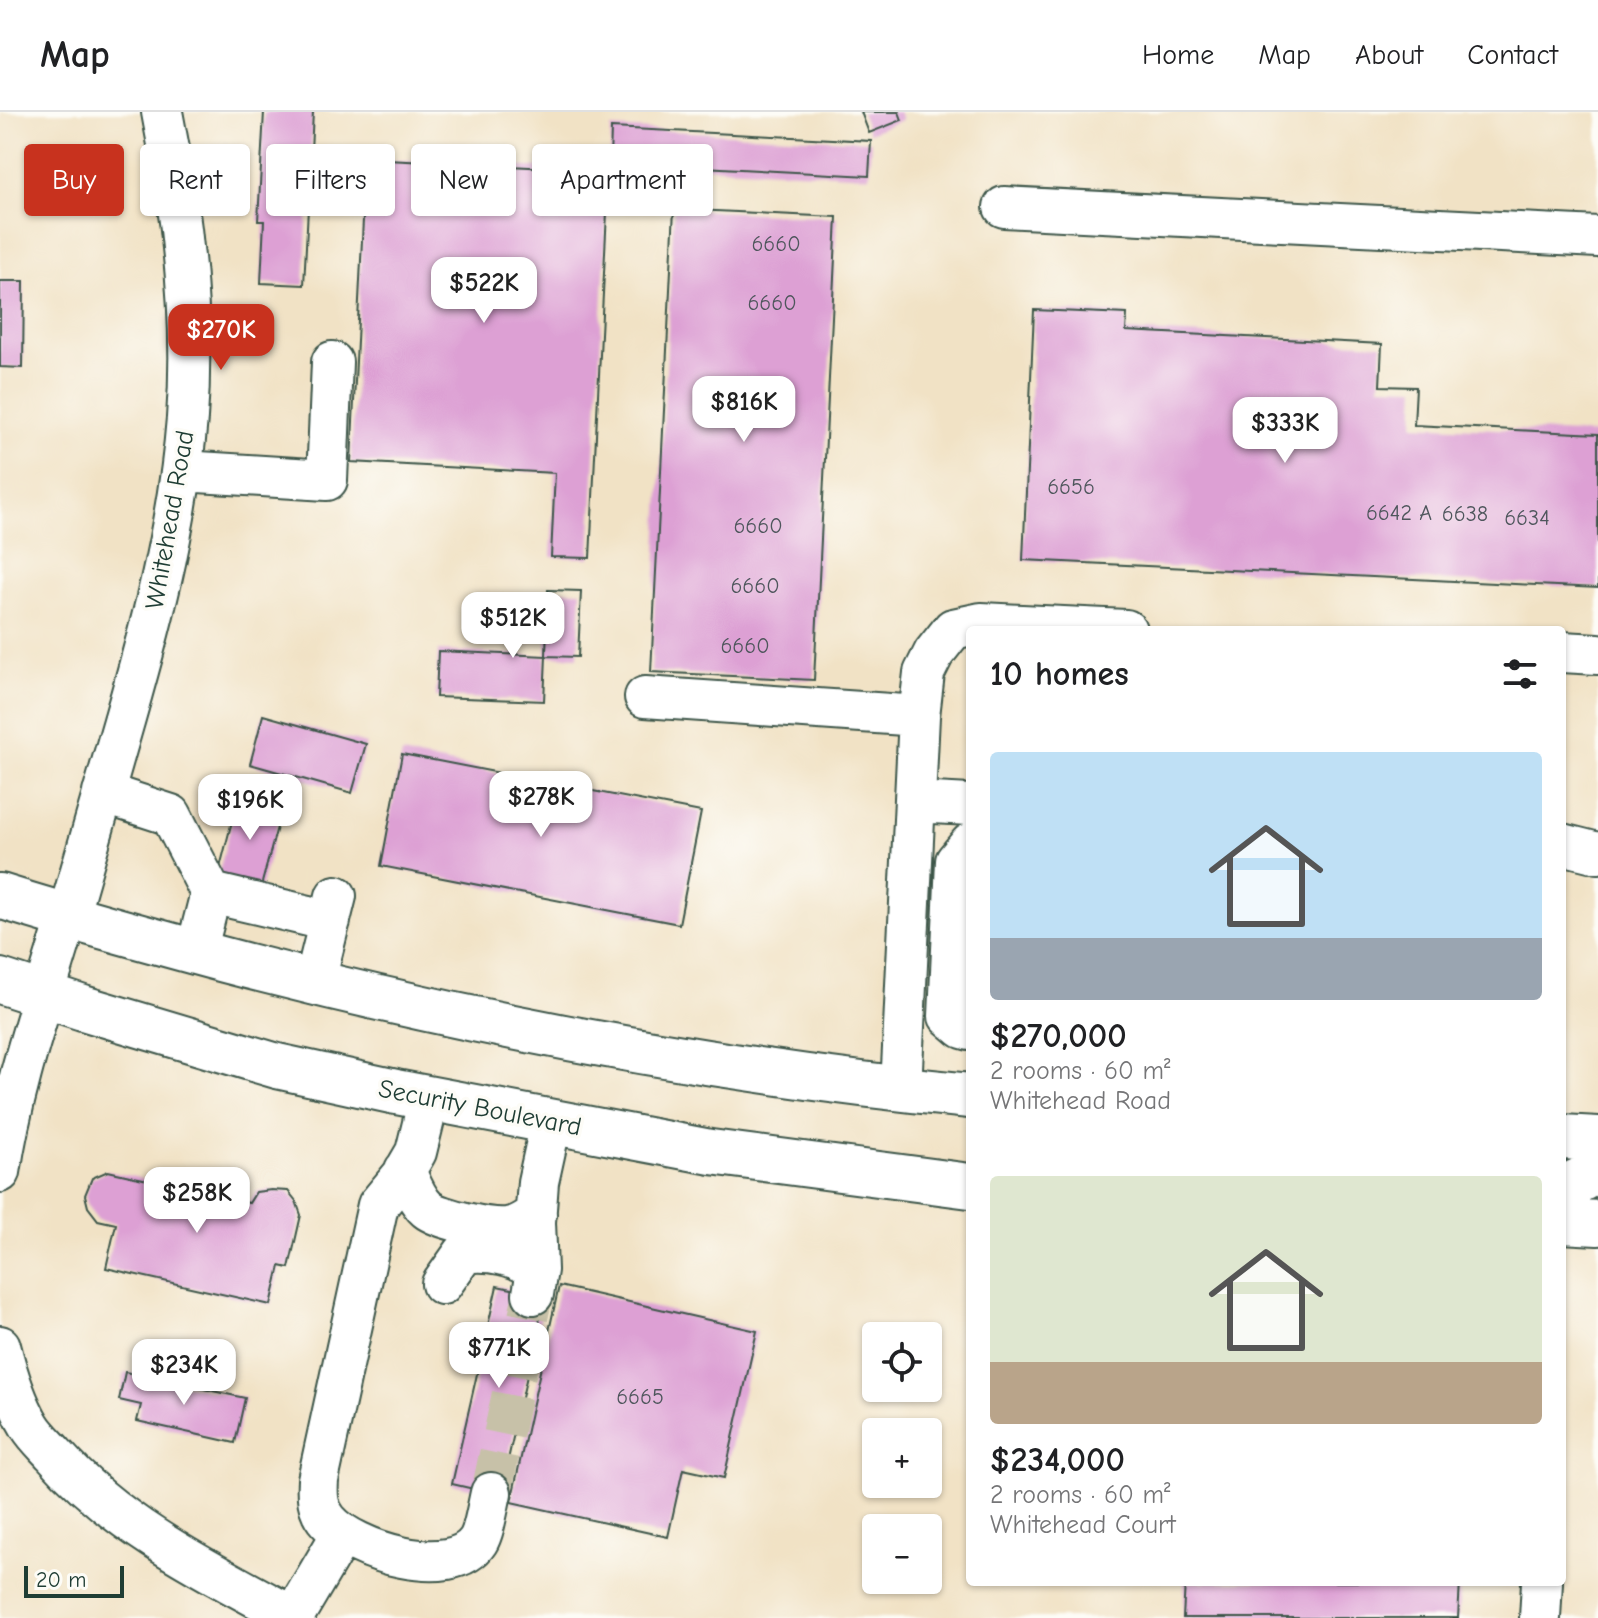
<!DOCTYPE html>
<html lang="en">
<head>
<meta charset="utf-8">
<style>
  :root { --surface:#fff; --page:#f2f2f2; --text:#202124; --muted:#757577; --line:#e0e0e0; --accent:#c8321e }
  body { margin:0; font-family:"Comic Neue",sans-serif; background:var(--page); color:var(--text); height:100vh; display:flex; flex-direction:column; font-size:30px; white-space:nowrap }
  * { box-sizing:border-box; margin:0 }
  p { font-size:26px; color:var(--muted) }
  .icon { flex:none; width:44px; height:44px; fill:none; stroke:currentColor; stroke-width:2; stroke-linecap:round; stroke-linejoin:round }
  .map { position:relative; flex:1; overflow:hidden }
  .sheet { position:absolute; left:966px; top:514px; width:600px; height:960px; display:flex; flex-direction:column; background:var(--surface); border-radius:8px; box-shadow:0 2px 6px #0004 }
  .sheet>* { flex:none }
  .guide { position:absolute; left:24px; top:32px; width:760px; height:72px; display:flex; gap:16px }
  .buttons { position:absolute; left:862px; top:1210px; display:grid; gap:16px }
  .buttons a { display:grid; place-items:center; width:80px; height:80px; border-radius:8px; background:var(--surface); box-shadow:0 2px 6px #0004; font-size:40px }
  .scale { position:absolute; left:24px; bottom:20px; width:100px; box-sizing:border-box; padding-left:8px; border:4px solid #1f3d34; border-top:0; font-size:22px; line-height:28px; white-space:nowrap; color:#1f3d34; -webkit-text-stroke:6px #fdfcf7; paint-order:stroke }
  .price { position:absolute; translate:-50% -68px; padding:0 18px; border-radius:16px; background:#fff; color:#222; font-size:26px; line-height:52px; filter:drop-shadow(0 2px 4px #0008) }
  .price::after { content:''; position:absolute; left:50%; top:48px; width:24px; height:18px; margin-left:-12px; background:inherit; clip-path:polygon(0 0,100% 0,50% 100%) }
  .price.active { background:var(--accent); color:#fff }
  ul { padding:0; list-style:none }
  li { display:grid; align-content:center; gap:16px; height:424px; padding:0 24px }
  li span { display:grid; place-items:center; height:248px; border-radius:8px; color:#555 }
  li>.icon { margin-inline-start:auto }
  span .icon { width:144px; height:144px; fill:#fffc; stroke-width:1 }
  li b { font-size:34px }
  h2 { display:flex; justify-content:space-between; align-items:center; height:96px; padding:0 24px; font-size:34px }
  .tag { padding:0 28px; border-radius:8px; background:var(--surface); box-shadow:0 2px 6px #0004; font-size:28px; line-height:72px }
  .tag.active { background:var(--accent); color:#fff }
  header { display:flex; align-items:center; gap:48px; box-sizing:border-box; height:112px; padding:0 40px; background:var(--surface); border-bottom:2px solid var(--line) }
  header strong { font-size:38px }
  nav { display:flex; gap:44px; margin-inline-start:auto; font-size:28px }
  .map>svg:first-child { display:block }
  .building { fill:#dda0d4 }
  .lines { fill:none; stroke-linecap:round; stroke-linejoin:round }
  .minor-tunnel { stroke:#c7c1a8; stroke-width:40; stroke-dasharray:40 20; stroke-linecap:butt }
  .minor-casing { stroke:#3e564a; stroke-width:44 }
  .major-casing { stroke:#3e564a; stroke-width:48 }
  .minor { stroke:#fff; stroke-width:40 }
  .major { stroke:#fff; stroke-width:44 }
  .labels { text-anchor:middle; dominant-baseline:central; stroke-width:7; stroke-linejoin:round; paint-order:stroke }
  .number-label { font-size:22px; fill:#4e565c }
  .street-label { font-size:26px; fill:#1f3d34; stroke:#fdfcf7 }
</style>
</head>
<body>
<header>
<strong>Map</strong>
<nav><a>Home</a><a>Map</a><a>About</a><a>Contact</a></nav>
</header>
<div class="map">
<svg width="1598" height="1506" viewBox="0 0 1598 1506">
  <rect width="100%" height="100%" fill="#fdfcf7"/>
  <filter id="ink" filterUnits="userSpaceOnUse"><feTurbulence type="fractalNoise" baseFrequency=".0125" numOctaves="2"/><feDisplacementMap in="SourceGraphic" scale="16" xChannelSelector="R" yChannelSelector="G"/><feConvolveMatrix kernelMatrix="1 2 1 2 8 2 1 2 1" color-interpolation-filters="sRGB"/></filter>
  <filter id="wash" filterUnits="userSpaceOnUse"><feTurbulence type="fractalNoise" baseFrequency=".006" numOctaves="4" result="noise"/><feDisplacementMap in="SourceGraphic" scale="32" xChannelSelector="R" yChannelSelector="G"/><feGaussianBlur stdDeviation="1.8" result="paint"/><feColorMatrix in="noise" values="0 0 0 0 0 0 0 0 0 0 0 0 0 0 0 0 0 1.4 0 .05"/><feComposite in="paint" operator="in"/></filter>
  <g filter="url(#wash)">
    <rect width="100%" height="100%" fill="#f1e2c5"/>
    <g id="blocks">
      <path class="building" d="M264 0H313L304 173 261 171 264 109H258Z
        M861 0H899L902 8 869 21Z
        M611 16 871 29 869 64 610 50Z
        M366 47 609 59 590 446 551 445 555 361 351 350Z
        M674 97 837 105 814 568 651 560Z
        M0 169H24L23 256 0 255Z
        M1034 198 1127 202 1126 219 1382 232 1380 274 1416 275 1414 313 1598 322V476L1023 448Z
        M548 478 581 479 578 545 546 544 544 589 436 585 438 539 546 544Z
        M263 603 366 632 352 681 250 652Z
        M402 642 701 700 679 812 381 754Z
        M239 682 283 693 260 778 217 767Z
        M108 1059 249 1091 256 1080 271 1078 288 1079 296 1089 301 1103 289 1156 280 1154 271 1193 106 1156 116 1112 98 1108 88 1095 85 1083 92 1066Z
        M497 1174 545 1184 500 1383 452 1372Z
        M559 1174 757 1219 724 1366 683 1357 668 1425 511 1390Z
        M125 1260 245 1286 235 1331 137 1309 141 1293 119 1288Z
        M1185 1470H1460L1458 1506H1183Z"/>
    </g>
  </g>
  <g filter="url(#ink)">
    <use href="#blocks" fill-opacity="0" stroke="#3e564a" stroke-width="2"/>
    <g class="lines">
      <path class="minor-tunnel" d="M491 1381 533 1182"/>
      <g class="minor-casing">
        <path id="minor" d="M1004 95 1598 125
          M182 359 327 368 332 250
          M1562 540 1598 542
          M645 585 919 604
          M103 681 171 703 211 781 330 809
          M915 690 970 693
          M970 732 956 749 949 904 963 916 970 918
          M1562 732 1598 741
          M196 840 211 781
          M314 872 336 784
          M901 977 919 604 924 561 934 541 953 517 981 511 1126 518
          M429 987 416 1040 402 1064 378 1093 318 1368C317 1383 317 1397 328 1409 353 1439 452 1469 478 1429 484 1420 488 1393 491 1381
          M405 1058C411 1072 416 1087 427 1097 439 1107 491 1118 507 1116 517 1115 527 1108 536 1102
          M0 1060C13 972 43 889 68 804 85 746 101 688 118 630 149 523 178 418 187 306 195 204 182 100 162 0
          M442 1172 464 1141C489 1137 517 1143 537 1158
          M533 1182 537 1158 535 1110 538 1070 551 1011
          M0 1234C7 1262 15 1289 30 1314 36 1324 46 1333 54 1342 119 1416 210 1460 295 1506
          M293 1505 342 1422
          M1540 1506 1542 1470"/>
      </g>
      <g class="major-casing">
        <path id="major" d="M0 784C73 807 147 827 221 847 467 912 717 959 970 984
          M0 869 83 896 277 954 396 980 711 1040 970 1074
          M1562 1025 1598 1027
          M1562 1074C1575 1072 1591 1065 1596 1051 1598 1045 1597 1036 1598 1030
          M1562 1109 1598 1111"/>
      </g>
      <use href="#minor" class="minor"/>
      <use href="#major" class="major"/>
    </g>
  </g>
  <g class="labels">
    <g class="number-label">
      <text x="776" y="132">6660</text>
      <text x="772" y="191">6660</text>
      <text x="1071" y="375">6656</text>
      <text x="1399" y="401">6642 A</text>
      <text x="1465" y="402">6638</text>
      <text x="1527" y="406">6634</text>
      <text x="758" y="414">6660</text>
      <text x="755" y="474">6660</text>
      <text x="745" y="534">6660</text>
      <text x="640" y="1285">6665</text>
    </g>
    <g class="street-label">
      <text transform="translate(170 408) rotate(-80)">Whitehead Road</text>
      <text transform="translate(480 996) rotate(11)">Security Boulevard</text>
    </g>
  </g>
</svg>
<div class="buttons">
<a><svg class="icon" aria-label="locate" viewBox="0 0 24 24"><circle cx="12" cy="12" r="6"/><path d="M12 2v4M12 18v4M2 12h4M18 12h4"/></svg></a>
<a>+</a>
<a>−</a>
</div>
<div class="scale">20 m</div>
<b class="price" style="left:484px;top:213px">$522K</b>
<b class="price active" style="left:221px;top:260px">$270K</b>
<b class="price" style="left:744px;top:332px">$816K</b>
<b class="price" style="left:1285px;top:353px">$333K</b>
<b class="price" style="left:513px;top:548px">$512K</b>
<b class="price" style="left:541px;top:727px">$278K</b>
<b class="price" style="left:250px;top:730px">$196K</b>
<b class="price" style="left:197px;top:1123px">$258K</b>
<b class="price" style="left:499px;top:1278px">$771K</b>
<b class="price" style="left:184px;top:1295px">$234K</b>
<div class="guide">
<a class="tag active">Buy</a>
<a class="tag">Rent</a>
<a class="tag">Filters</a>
<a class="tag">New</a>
<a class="tag">Apartment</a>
</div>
<section class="sheet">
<h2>10 homes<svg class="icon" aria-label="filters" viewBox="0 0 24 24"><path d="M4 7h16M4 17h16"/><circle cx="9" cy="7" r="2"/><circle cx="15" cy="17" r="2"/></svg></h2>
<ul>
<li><span style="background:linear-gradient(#bfe0f5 75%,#9aa5b1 0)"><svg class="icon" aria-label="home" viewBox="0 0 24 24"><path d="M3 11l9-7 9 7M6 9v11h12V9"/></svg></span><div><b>$270,000</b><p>2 rooms · 60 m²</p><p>Whitehead Road</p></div></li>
<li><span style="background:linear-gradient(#dfe7d0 75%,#b9a48a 0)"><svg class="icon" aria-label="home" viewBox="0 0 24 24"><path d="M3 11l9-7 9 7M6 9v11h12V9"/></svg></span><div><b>$234,000</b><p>2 rooms · 60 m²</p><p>Whitehead Court</p></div></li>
</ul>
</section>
</div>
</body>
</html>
